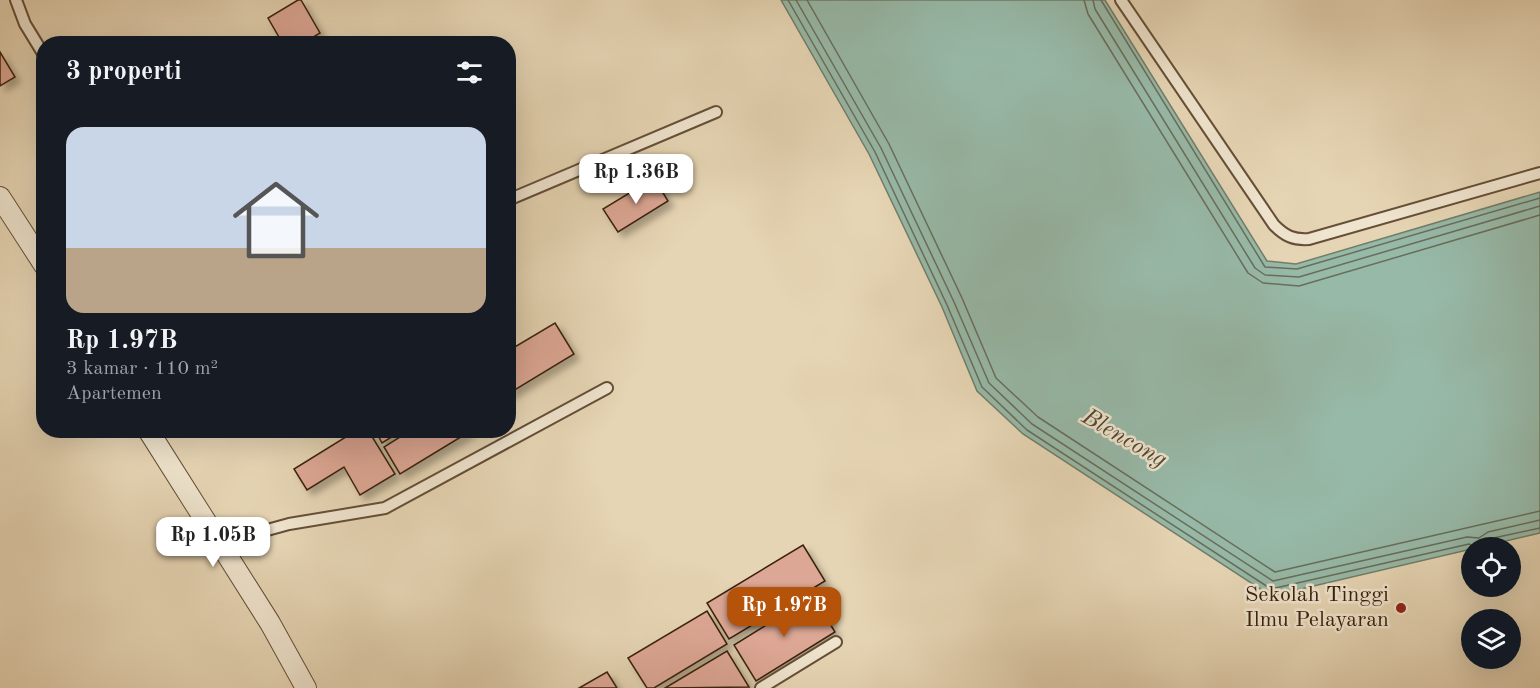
<!DOCTYPE html>
<html lang="id">
<head>
<meta charset="utf-8">
<style>
  :root { --surface:#171b24; --page:#20242c; --text:#f1f3f6; --muted:#9ea1a6; --line:#363941; --accent:#b45309 }
  body { margin:0; font-family:"Old Standard TT",serif; background:var(--page); color:var(--text); height:100vh; display:flex; flex-direction:column; font-size:22px; white-space:nowrap }
  * { box-sizing:border-box; margin:0 }
  p { font-size:20px; color:var(--muted) }
  .icon { flex:none; width:33px; height:33px; fill:none; stroke:currentColor; stroke-width:2; stroke-linecap:round; stroke-linejoin:round }
  .map { position:relative; flex:1; overflow:hidden }
  .sheet { position:absolute; left:36px; top:36px; width:480px; height:402px; display:flex; flex-direction:column; background:var(--surface); border-radius:24px; box-shadow:0 6px 24px #0002 }
  .sheet>* { flex:none }
  .controls { position:absolute; left:1461px; top:537px; display:grid; gap:12px }
  .controls a { display:grid; place-items:center; width:60px; height:60px; border-radius:50%; background:var(--surface); box-shadow:0 6px 24px #0002; font-size:30px }
  .price { position:absolute; translate:-50% -51px; padding:0 14px; border-radius:12px; background:#fff; color:#222; font-size:20px; line-height:39px; filter:drop-shadow(0 2px 3px #0008) }
  .price::after { content:''; position:absolute; left:50%; top:36px; width:18px; height:14px; margin-left:-9px; background:inherit; clip-path:polygon(0 0,100% 0,50% 100%) }
  .price.selected { background:var(--accent); color:#fff }
  ul { padding:0; list-style:none }
  li { display:grid; align-content:center; gap:12px; height:318px; padding:0 30px }
  li+li { border-top:2px solid var(--line) }
  li span { display:grid; place-items:center; height:186px; border-radius:18px; color:#555 }
  li>.icon { margin-inline-start:auto }
  span .icon { width:108px; height:108px; fill:#fffc; stroke-width:1 }
  li b { font-size:26px }
  h2 { display:flex; justify-content:space-between; align-items:center; height:72px; padding:0 30px; font-size:26px }
  .map>svg:first-child { display:block }
  .water { fill:#97b9a8; stroke:#727d6a; stroke-width:1.5 }
  .lines { fill:none; stroke-linecap:round; stroke-linejoin:round }
  .shore { stroke:#686e5a; stroke-width:1.5 }
  .building { fill:#dda795; stroke:#3a220d; stroke-width:1.5; filter:url(#shadow) }
  .lane-casing { stroke:#654f37; stroke-width:14 }
  .street-casing { stroke:#654f37; stroke-width:22 }
  .lane { stroke:#efe4ce; stroke-width:10 }
  .street { stroke:#efe4ce; stroke-width:20 }
  .poi-dot { fill:#8f2418; stroke:#efe4ce; stroke-width:2 }
  .labels { text-anchor:middle; dominant-baseline:central; stroke-width:5; stroke-linejoin:round; paint-order:stroke }
  .poi-label { font-size:22px; fill:#3a220d; stroke:#efe4ce; text-anchor:end }
  .water-label { font-size:24px; font-style:italic; fill:#514834; stroke:#efe4ce }
</style>
</head>
<body>
<div class="map">
<svg width="1540" height="688" viewBox="0 0 1540 688">
  <defs>
    <filter id="shadow"><feDropShadow dx="5.5" dy="5.5" stdDeviation="3" flood-color="#0004"/></filter>
  </defs>
  <rect width="100%" height="100%" fill="#e6d5b4"/>
  <filter id="stains"><feTurbulence type="fractalNoise" baseFrequency=".00333" numOctaves="4"/><feColorMatrix values="0 0 0 0 .2 0 0 0 0 .09 0 0 0 0 .02 0 0 0 .5 -.17"/></filter>
  <radialGradient id="worn" r=".72"><stop offset=".6" stop-color="#630" stop-opacity="0"/><stop offset="1" stop-color="#630" stop-opacity=".3"/></radialGradient>
  <path class="water" d="M781 0H1105L1267 261 1296 264 1540 192V533L1271 596 1023 434 977 391 942 307 869 154Z"/>
  <g class="lines">
    <path class="shore" d="M788 0 875 152 947 305 982 387 1027 430 1271 589 1469 544 1477 548
      M796 0 881 148 954 302 989 383 1032 424 1273 581 1467 537 1479 538 1488 532 1540 520
      M807 0 889 144 962 298 996 378 1038 417 1275 572 1540 511
      M1084 0 1088 14 1248 273 1263 283 1299 286 1540 215
      M1093 0 1095 9 1255 268 1265 275 1299 277 1540 206
      M1101 0 1265 267 1297 269 1540 198
      M1485 548 1489 539 1540 528"/>
  </g>
  <path class="building" d="M298 0H301L320 33 302 44H283L268 18Z
    M0 52 15 77 0 86Z
    M654 178 668 201 618 232 603 209Z
    M555 323 574 354 508 394V351Z
    M357 430H368L395 474 360 495 344 467 307 490 294 469Z
    M375 430H403L382 443Z
    M411 430H469V432L400 474 384 447Z
    M803 545 825 581 729 639 707 603Z
    M813 596 835 632 756 681 734 645Z
    M707 611 727 644 654 688H647L628 658Z
    M727 651 749 687 665 688Z
    M607 672 617 688H579Z"/>
  <g class="lines">
    <g class="lane-casing">
      <path id="lane" d="M16 0 25 24 44 55
        M1121 0 1274 225C1285 236 1293 240 1309 239L1540 173
        M508 200 716 112
        M225 552 260 532 289 524 385 508 607 388
        M761 688 836 642"/>
    </g>
    <g class="street-casing">
      <path id="street" d="M0 197 44 265
        M148 430 270 623 306 688"/>
    </g>
    <use href="#lane" class="lane"/>
    <use href="#street" class="street"/>
  </g>
  <circle class="poi-dot" cx="1401" cy="608" r="6"/>
  <g class="labels">
    <g class="poi-label">
      <text x="1389" y="595">Sekolah Tinggi<tspan x="1389" dy="25">Ilmu Pelayaran</tspan></text>
    </g>
    <g class="water-label">
      <text transform="translate(1124 439) rotate(30)">Blencong</text>
    </g>
  </g>
  <rect width="100%" height="100%" filter="url(#stains)"/>
  <rect width="100%" height="100%" fill="url(#worn)"/>
</svg>
<div class="controls">
<a><svg class="icon" aria-label="locate" viewBox="0 0 24 24"><circle cx="12" cy="12" r="6"/><path d="M12 2v4M12 18v4M2 12h4M18 12h4"/></svg></a>
<a><svg class="icon" aria-label="layers" viewBox="0 0 24 24"><path d="M12 4l9 5-9 5-9-5zM3 14l9 5 9-5"/></svg></a>
</div>
<b class="price" style="left:636px;top:205px">Rp 1.36B</b>
<b class="price" style="left:213px;top:568px">Rp 1.05B</b>
<b class="price selected" style="left:784px;top:638px">Rp 1.97B</b>
<section class="sheet">
<h2>3 properti<svg class="icon" aria-label="filters" viewBox="0 0 24 24"><path d="M4 7h16M4 17h16"/><circle cx="9" cy="7" r="2"/><circle cx="15" cy="17" r="2"/></svg></h2>
<ul>
<li><span style="background:linear-gradient(#c9d6e8 65%,#b9a48a 0)"><svg class="icon" aria-label="home" viewBox="0 0 24 24"><path d="M3 11l9-7 9 7M6 9v11h12V9"/></svg></span><div><b>Rp 1.97B</b><p>3 kamar · 110 m²</p><p>Apartemen</p></div></li>
</ul>
</section>
</div>
</body>
</html>
